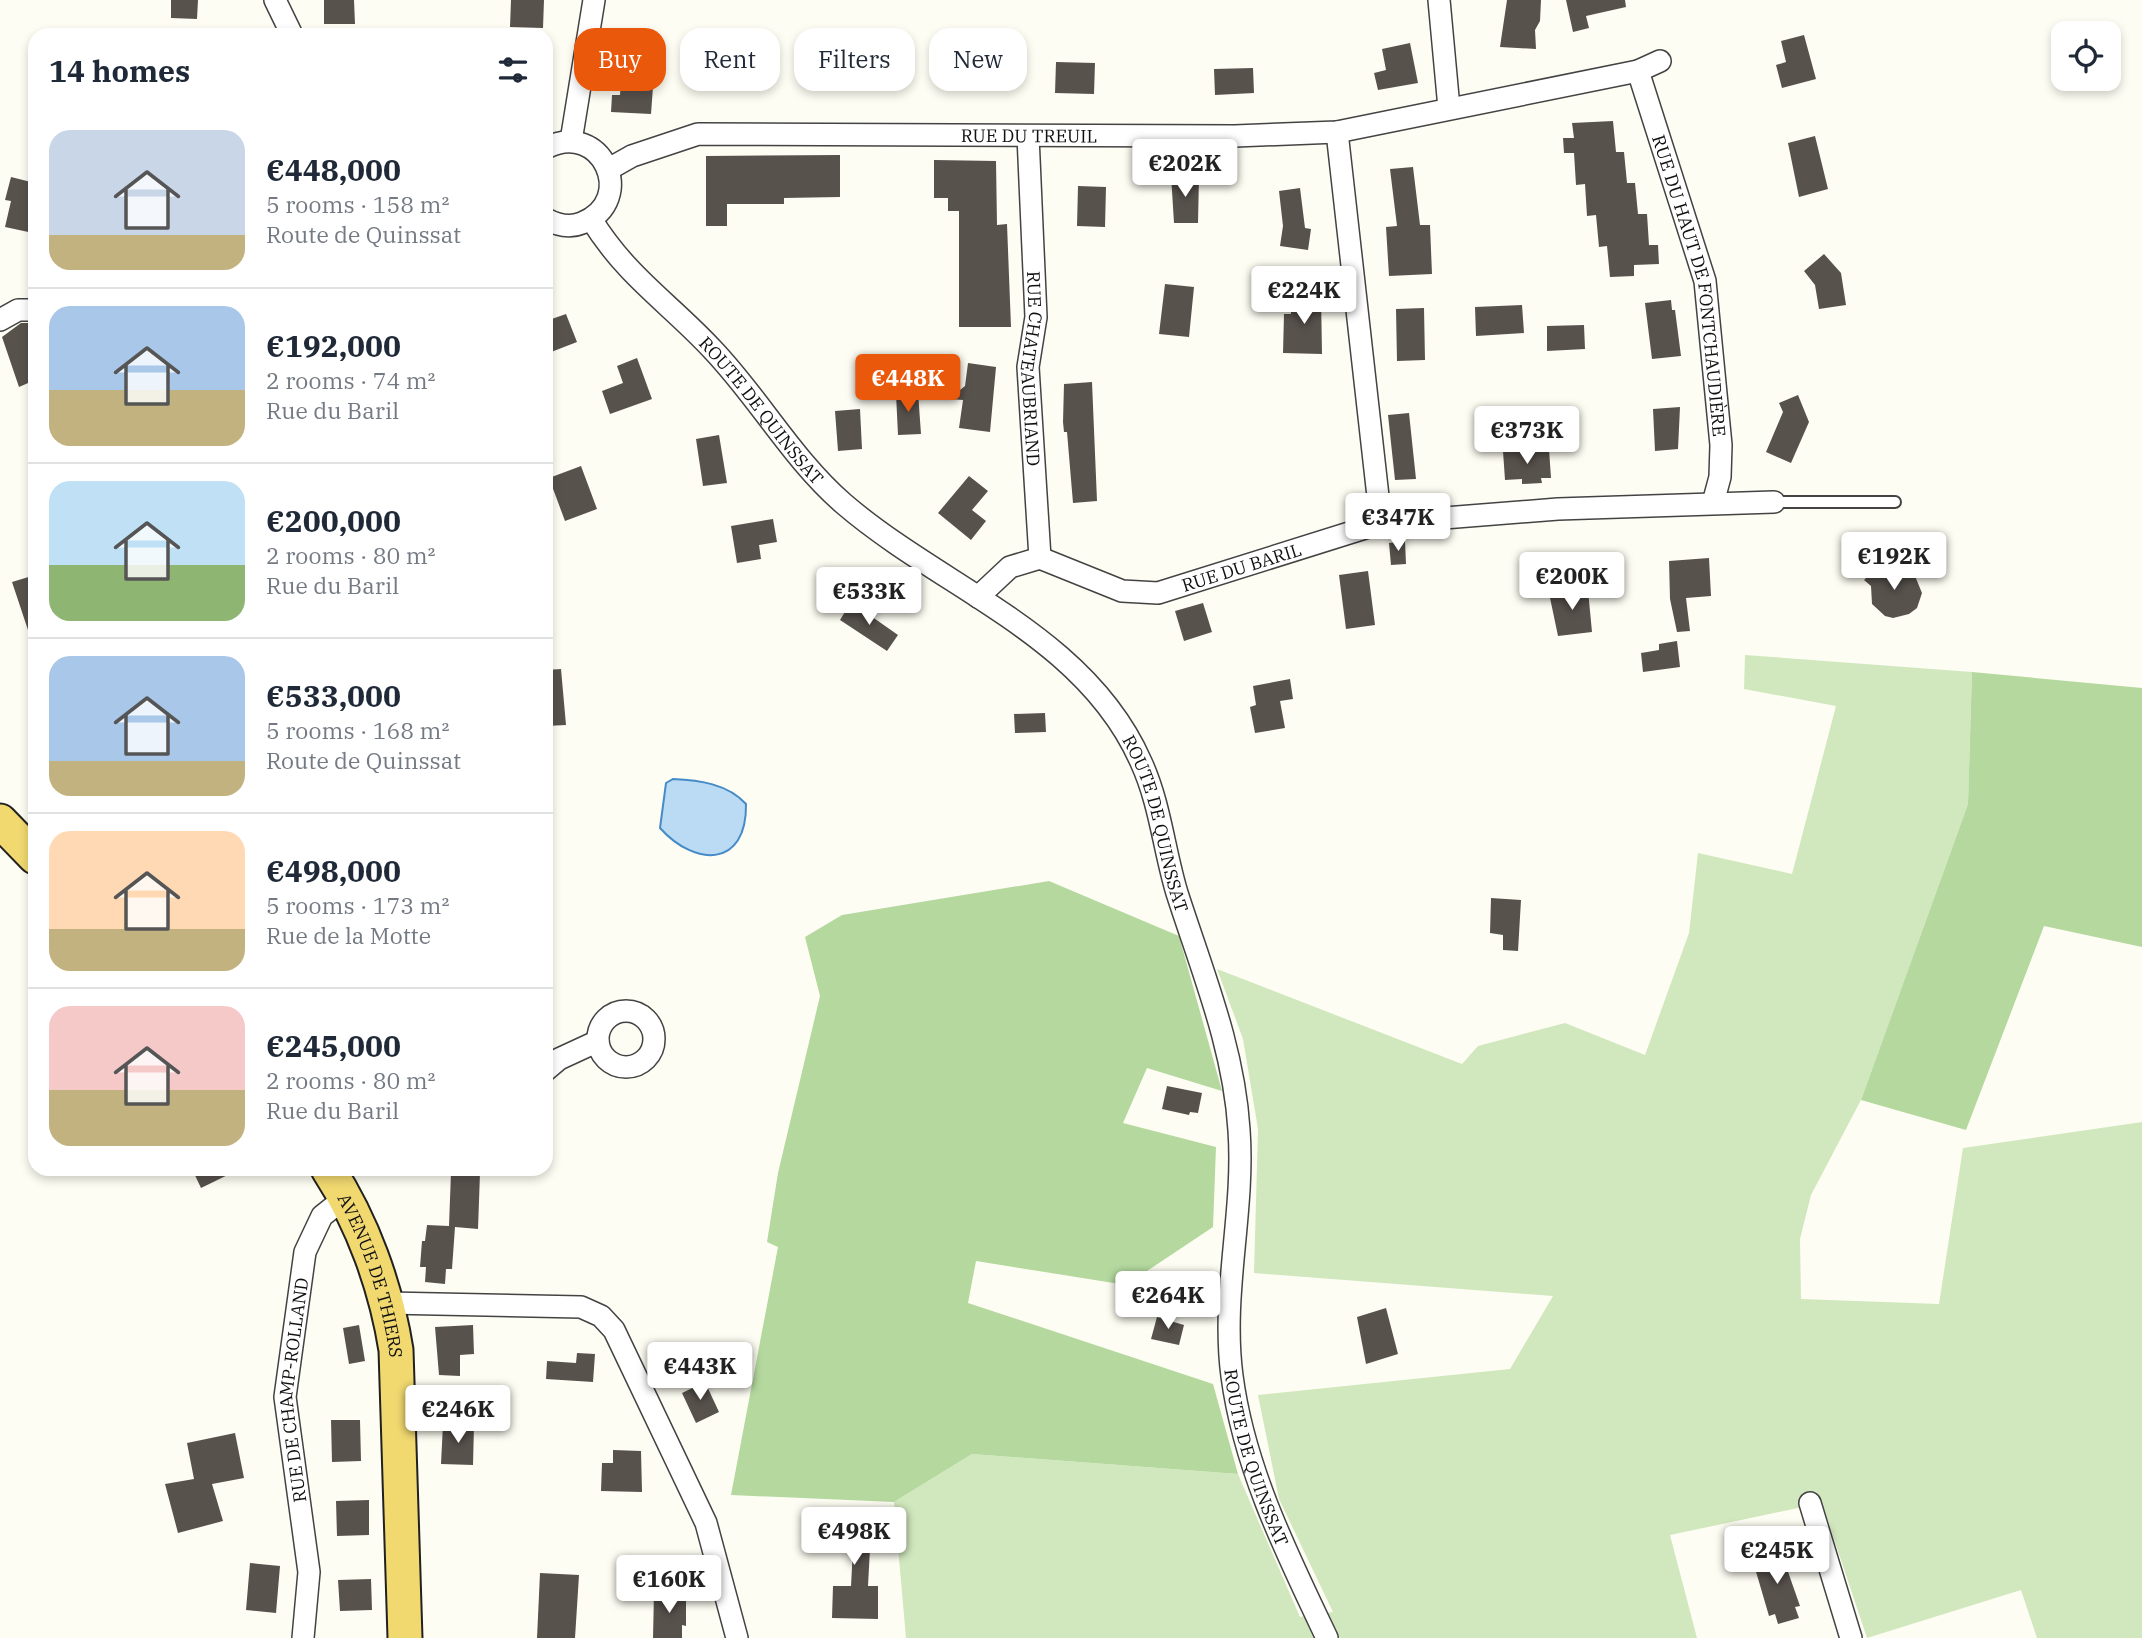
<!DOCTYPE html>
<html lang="en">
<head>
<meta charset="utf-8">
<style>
  :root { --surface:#fff; --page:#f2f2f3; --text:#1f2937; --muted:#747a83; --line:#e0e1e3; --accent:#ea580c }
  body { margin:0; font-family:"IBM Plex Serif",serif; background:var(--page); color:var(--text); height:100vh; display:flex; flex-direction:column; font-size:26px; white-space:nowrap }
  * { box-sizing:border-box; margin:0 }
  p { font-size:23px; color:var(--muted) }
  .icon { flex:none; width:38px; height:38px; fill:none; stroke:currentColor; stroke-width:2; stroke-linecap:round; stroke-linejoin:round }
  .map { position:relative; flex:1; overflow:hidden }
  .side { position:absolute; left:28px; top:28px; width:525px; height:1148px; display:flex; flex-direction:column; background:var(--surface); border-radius:21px; box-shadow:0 4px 10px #0003 }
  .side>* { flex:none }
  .top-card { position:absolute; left:574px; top:28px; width:665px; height:63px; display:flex; gap:14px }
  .fabs { position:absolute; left:2051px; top:21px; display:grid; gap:14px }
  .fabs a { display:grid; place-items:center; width:70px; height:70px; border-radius:14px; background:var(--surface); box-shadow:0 4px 10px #0003; font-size:35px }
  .price { position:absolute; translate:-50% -60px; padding:0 16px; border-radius:7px; background:#fff; color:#222; font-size:23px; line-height:46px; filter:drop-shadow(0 2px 4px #0008) }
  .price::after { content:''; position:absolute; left:50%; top:42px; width:21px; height:16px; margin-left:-10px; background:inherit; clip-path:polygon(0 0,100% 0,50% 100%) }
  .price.current { background:var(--accent); color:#fff }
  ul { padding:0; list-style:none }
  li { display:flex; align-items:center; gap:21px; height:175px; padding:0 21px }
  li+li { border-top:2px solid var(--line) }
  li span { display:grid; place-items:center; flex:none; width:196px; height:140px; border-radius:21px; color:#555 }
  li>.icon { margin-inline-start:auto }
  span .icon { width:84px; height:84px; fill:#fffc; stroke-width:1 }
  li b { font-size:30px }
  h2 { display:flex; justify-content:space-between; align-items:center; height:84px; padding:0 21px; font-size:30px }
  .pill { padding:0 24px; border-radius:21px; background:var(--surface); box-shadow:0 4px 10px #0003; font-size:24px; line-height:63px }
  .pill.current { background:var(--accent); color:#fff }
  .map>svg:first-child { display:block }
  .green { fill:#d1e8be }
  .forest { fill:#b4d89e }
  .water { fill:#badbf3; stroke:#458bc7; stroke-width:2 }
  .building { fill:#58524d }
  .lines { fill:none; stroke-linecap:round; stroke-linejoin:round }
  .lane-casing { stroke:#434343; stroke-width:14 }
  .street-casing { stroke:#434343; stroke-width:24 }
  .primary-casing { stroke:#212121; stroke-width:37 }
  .lane { stroke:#fff; stroke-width:10 }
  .street { stroke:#fff; stroke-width:21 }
  .primary { stroke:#f1d970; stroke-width:33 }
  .labels { text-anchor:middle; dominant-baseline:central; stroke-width:7; stroke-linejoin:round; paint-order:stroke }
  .street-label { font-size:18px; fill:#101010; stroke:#fff }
</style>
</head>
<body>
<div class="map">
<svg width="2142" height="1638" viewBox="0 0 2142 1638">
  <rect width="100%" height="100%" fill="#fefdf3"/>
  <path class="green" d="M1745 655 1972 672 1968 804 1861 1100 1811 1195 1800 1239 1801 1299 1939 1304 1963 1148 2142 1122V1638H2037L2021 1590 1867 1638 1822 1503 1670 1535 1697 1638H906L894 1502 972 1454 1238 1474 1300 1617 1333 1612 1279 1499 1258 1395 1510 1369 1553 1296 1254 1273 1258 1129 1243 1039 1217 969 1462 1064 1478 1046 1565 1023 1645 1055 1689 933 1698 853 1792 874 1836 706 1744 689Z"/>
  <path class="forest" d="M1972 672 2142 688V947L2044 926 1966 1130 1861 1100 1968 804Z
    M1049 881 1179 936 1222 1091 1147 1068 1123 1123 1216 1147 1213 1227 1126 1285 976 1261 968 1303 1213 1384 1238 1474 972 1454 894 1502 731 1495 778 1247 767 1242 778 1173 820 996 805 937 842 915Z"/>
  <path class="water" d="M673 779C699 780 728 784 746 804 747 868 695 867 660 828L666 783Z"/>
  <path class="building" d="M171 0H198L197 19 171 18Z
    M324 0H354L355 24H324Z
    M511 0H544L543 28 510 27Z
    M1507 0H1541L1540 21 1535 30 1536 49 1500 47Z
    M1566 0H1625L1626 7 1586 16 1589 28 1573 32Z
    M1804 35 1816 79 1782 88 1776 65 1786 62 1781 41Z
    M1410 43 1418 83 1378 90 1374 73 1386 70 1382 49Z
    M1056 62 1095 63 1094 94 1055 93Z
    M1253 68 1254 93 1215 95 1214 69Z
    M621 81 653 87 651 114 611 112 612 95H620Z
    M1613 121 1616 152H1624L1627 183H1635L1638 214H1647L1649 245H1658L1659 264 1634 265V276L1610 277 1607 246 1599 247 1596 215 1587 216 1585 184 1576 185 1574 153H1564L1563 138H1574L1572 123Z
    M1815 136 1828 189 1799 197 1788 143Z
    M840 155V197L784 198V204H727V226H706V156Z
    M934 160 996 161 997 225 1007 224 1011 327H959V211H948V198H934Z
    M1413 167 1420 225H1430L1432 274 1389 276 1386 227 1397 226 1390 169Z
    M1171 175 1199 176 1198 223H1174Z
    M11 177 31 182 28 192 35 204 33 233 5 227 11 201 5 200Z
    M1078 186 1106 187 1105 227 1077 226Z
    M1300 188 1305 228 1311 229 1308 250 1280 246 1283 226 1279 191Z
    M1824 254 1841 273 1846 305 1819 309 1815 285 1804 271Z
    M1165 284 1194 287 1189 337 1159 334Z
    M1291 294 1321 295 1322 354 1283 353 1284 314H1291Z
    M1671 300 1672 310H1675L1681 356 1652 359 1645 303Z
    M1522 305 1524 333 1476 336 1475 307Z
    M1424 308 1425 360 1397 361 1396 309Z
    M566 314 577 342 546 354V321Z
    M21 323H35V380L19 387 2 337Z
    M1584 325 1585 349 1547 351V326Z
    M637 358 652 399 610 414 602 391 623 383 617 366Z
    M968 363 996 367 990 432 959 428 963 400 949 399 965 386Z
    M1092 382 1097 501 1073 503 1067 432H1064L1063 422 1064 384Z
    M918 392 921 434 898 435 896 394Z
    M1798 395 1809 422 1791 463 1766 452 1783 412 1779 403Z
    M1680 407 1678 449 1655 451 1653 409Z
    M860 409 862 449 838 451 835 411Z
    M1409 413 1416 479 1395 480 1388 415Z
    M719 435 727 483 703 486 696 439Z
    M1549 449 1551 478H1541L1542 483 1522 484V479L1505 480 1503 451Z
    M581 466 597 509 565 521 549 478Z
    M969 476 988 491 972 510 986 521 971 540 938 513Z
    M773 519 777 542 759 545 761 559 737 563 731 526Z
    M1405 541 1406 564 1391 565 1389 543Z
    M1709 558 1711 596 1686 598 1690 631 1677 632 1670 599 1669 561Z
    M1877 567 1881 570 1903 567 1915 576 1922 593 1917 608 1909 614 1893 618 1885 616 1872 604 1871 586 1864 580Z
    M1368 571 1375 625 1346 629 1339 575Z
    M35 575V642H32L12 582Z
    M1588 590 1592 632 1558 636 1549 593Z
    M851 602 898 635 887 651 840 620Z
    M1203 603 1212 632 1184 641 1175 611Z
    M1677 641 1680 667 1643 672 1641 653 1659 650V644Z
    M561 669 566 725 546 726V670Z
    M1290 679 1293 699 1280 701 1285 728 1255 733 1250 707 1256 705 1253 686Z
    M1045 713 1046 732 1015 733 1014 714Z
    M1491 898 1521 900 1518 951 1503 950V935L1490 933Z
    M1167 1086 1202 1093 1198 1113 1190 1112 1189 1115 1162 1109Z
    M192 1169H240L201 1188Z
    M451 1172 480 1173 478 1229 455 1227 452 1269H446L445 1284 425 1282 426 1267H420L422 1241H425L427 1225 449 1226Z
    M1386 1308 1398 1354 1366 1364 1357 1317Z
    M1157 1317 1184 1325 1179 1345 1151 1339Z
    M359 1325 365 1361 349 1364 343 1328Z
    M473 1325 474 1354 460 1355V1376L439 1375 435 1327Z
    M577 1353 595 1354 593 1382 546 1379 547 1361 576 1363Z
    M705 1382 719 1412 696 1423 682 1393Z
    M331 1420H360L361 1461 332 1462Z
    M443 1424 474 1425 473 1465 441 1464Z
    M235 1433 244 1478 212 1484 223 1521 178 1533 165 1484 194 1479 187 1443Z
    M613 1450 641 1451 642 1492 601 1491 602 1463H613Z
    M369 1500V1535L337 1536 336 1501Z
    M821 1509 872 1512 868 1586H878V1619L832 1618 833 1586H851L854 1529 820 1527Z
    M1780 1549 1800 1606 1795 1607 1799 1618 1778 1624 1775 1614 1769 1616 1752 1558Z
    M250 1563 280 1566 276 1613 246 1610Z
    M540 1573 579 1575 575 1638H537Z
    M371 1579 372 1610 340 1611 338 1580Z
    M654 1592 686 1593V1626L682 1625V1638H653Z"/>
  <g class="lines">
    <g class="lane-casing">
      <path id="lane" d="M1774 502H1895"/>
    </g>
    <g class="street-casing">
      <g id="street">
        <path d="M275 0 292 35"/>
        <path d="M1439 0 1449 108"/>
        <path id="s1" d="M1638 71 1705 281 1721 445 1720 477 1713 503"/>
        <path d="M1337 132 1381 523"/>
        <path id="s2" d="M1028 136 1036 317 1028 367 1040 558"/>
        <path d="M571 141 594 0"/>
        <path d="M546 148C601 119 639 200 582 223 570 228 557 225 546 219"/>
        <path id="s3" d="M609 169 632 156 698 134 1235 136 1337 132 1638 71 1660 61"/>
        <path id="s4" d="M591 219C627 277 668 302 712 349 759 398 792 459 844 504 943 589 1085 635 1141 762 1160 803 1164 850 1177 893 1202 971 1234 1047 1239 1130 1245 1212 1221 1293 1232 1376 1244 1468 1287 1554 1327 1638"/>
        <path d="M0 320 18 310H35"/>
        <path id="s5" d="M978 597 1010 567 1040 558 1122 591 1158 593 1381 523 1558 509 1774 502"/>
        <circle cx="626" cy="1039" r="28"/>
        <path d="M546 1070 559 1059 598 1041"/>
        <path d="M388 1303 581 1307 601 1316 614 1330 706 1523 737 1638"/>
        <path d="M1810 1503 1851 1638"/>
        <path id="s6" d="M303 1638 309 1572 285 1397 305 1252 322 1216 346 1197"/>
      </g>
    </g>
    <g class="primary-casing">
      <g id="primary">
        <path d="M0 821 35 857"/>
        <path id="s7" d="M328 1169C363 1223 386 1287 396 1350L405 1638"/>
      </g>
    </g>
    <use href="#lane" class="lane"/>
    <use href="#street" class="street"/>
    <use href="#primary" class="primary"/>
  </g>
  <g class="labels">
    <g class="street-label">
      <text stroke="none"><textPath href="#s3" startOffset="427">RUE DU TREUIL</textPath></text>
      <text stroke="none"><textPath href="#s1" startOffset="222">RUE DU HAUT DE FONTCHAUDIÈRE</textPath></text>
      <text stroke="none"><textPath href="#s2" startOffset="233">RUE CHATEAUBRIAND</textPath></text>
      <text stroke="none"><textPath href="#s4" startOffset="257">ROUTE DE QUINSSAT</textPath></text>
      <text stroke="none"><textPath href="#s5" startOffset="287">RUE DU BARIL</textPath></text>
      <text stroke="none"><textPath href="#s4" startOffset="844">ROUTE DE QUINSSAT</textPath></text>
      <text stroke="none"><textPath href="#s7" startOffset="116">AVENUE DE THIERS</textPath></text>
      <text stroke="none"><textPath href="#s6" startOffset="250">RUE DE CHAMP-ROLLAND</textPath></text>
      <text stroke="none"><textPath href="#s4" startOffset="1494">ROUTE DE QUINSSAT</textPath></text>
    </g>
  </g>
</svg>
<div class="fabs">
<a><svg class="icon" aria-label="locate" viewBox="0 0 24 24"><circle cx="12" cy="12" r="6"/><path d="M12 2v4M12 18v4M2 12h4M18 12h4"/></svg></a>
</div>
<b class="price" style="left:1185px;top:199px">€202K</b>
<b class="price" style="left:1304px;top:326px">€224K</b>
<b class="price current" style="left:908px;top:414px">€448K</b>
<b class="price" style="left:1527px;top:466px">€373K</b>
<b class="price" style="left:1398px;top:553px">€347K</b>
<b class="price" style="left:1894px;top:592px">€192K</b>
<b class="price" style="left:1572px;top:612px">€200K</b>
<b class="price" style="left:869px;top:627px">€533K</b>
<b class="price" style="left:1168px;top:1331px">€264K</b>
<b class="price" style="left:700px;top:1402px">€443K</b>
<b class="price" style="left:458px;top:1445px">€246K</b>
<b class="price" style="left:854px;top:1567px">€498K</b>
<b class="price" style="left:1777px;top:1586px">€245K</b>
<b class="price" style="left:669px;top:1615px">€160K</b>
<div class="top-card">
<a class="pill current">Buy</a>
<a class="pill">Rent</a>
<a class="pill">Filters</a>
<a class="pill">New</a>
</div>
<section class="side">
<h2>14 homes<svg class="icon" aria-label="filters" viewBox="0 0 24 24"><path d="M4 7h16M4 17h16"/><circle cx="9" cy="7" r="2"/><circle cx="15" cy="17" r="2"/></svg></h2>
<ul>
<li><span style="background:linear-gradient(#c9d6e8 75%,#c2b280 0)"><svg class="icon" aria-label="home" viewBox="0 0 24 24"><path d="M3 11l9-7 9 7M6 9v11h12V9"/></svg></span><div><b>€448,000</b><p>5 rooms · 158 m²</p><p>Route de Quinssat</p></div></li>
<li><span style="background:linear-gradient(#a9c7e8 60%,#c2b280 0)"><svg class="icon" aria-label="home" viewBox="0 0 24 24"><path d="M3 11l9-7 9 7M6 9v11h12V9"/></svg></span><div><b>€192,000</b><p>2 rooms · 74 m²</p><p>Rue du Baril</p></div></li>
<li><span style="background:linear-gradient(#bfe0f5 60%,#8fb573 0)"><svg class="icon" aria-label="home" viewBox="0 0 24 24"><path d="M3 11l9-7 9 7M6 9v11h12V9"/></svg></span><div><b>€200,000</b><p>2 rooms · 80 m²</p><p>Rue du Baril</p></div></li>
<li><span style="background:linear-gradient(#a9c7e8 75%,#c2b280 0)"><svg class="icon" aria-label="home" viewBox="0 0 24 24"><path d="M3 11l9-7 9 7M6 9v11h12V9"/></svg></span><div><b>€533,000</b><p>5 rooms · 168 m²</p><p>Route de Quinssat</p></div></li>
<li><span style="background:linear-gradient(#ffd9b3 70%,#c2b280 0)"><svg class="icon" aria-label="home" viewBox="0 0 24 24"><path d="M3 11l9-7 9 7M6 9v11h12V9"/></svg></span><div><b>€498,000</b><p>5 rooms · 173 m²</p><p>Rue de la Motte</p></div></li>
<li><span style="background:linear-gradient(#f6c9c9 60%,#c2b280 0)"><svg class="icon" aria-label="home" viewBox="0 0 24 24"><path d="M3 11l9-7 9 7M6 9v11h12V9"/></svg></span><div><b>€245,000</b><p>2 rooms · 80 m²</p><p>Rue du Baril</p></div></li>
</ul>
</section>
</div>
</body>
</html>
